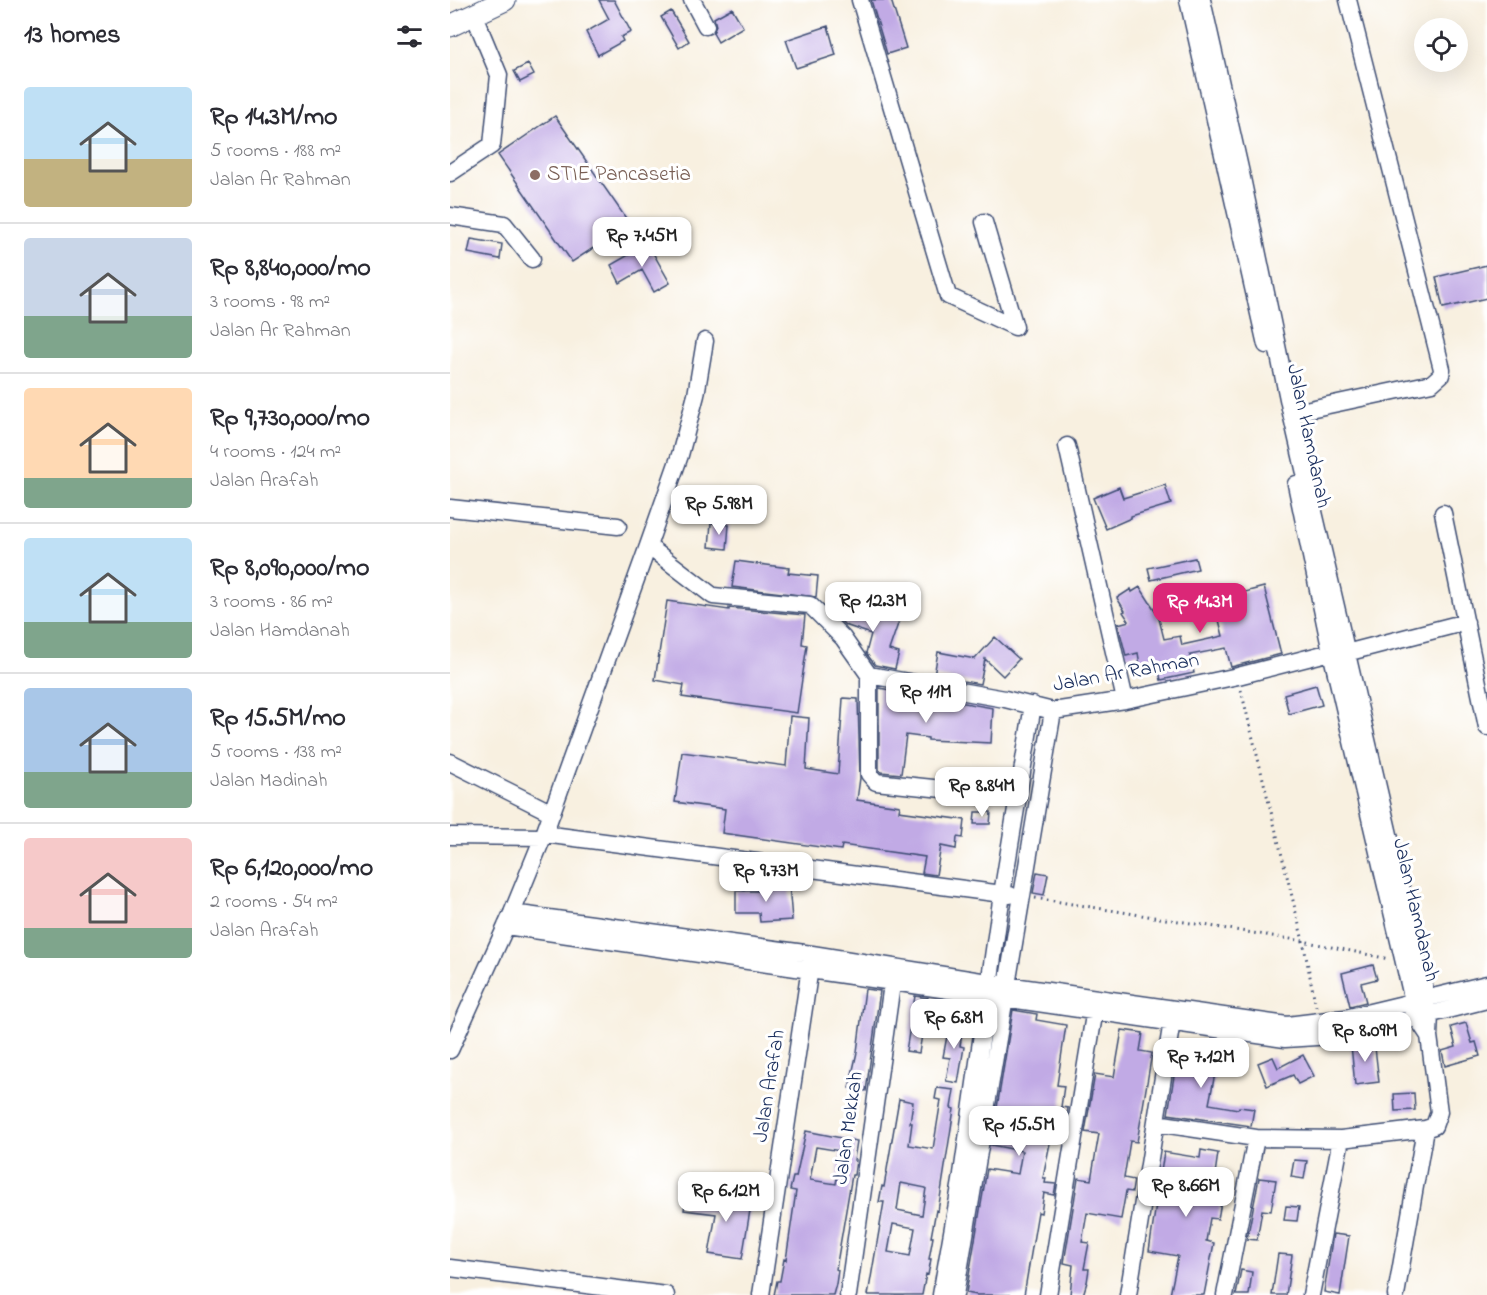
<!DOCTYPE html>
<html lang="en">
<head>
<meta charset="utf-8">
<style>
  :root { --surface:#fff; --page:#f2f2f3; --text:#2b2b33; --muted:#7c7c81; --line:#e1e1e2; --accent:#db2777 }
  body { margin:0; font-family:"Indie Flower",sans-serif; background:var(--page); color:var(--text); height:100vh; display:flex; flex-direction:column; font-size:22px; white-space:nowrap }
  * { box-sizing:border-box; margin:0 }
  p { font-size:20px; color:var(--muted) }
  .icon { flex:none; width:33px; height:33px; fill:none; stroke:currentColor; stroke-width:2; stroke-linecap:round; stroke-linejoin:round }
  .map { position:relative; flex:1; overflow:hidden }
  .details { display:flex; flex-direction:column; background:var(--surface); width:450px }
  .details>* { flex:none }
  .buttons { position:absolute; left:964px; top:18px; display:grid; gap:12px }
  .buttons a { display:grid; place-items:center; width:54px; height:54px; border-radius:50%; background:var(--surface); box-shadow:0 6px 24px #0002; font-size:30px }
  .price { position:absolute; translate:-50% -51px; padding:0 14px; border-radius:12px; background:#fff; color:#222; font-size:20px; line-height:39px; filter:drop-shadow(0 2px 3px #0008) }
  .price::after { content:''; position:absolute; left:50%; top:36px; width:18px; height:14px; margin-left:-9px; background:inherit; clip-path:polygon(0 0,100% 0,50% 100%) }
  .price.on { background:var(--accent); color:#fff }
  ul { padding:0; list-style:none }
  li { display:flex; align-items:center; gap:18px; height:150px; padding:0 24px }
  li+li { border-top:2px solid var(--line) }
  li span { display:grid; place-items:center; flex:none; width:168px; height:120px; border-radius:6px; color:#555 }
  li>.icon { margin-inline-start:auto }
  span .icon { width:72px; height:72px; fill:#fffc; stroke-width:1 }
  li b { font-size:26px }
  h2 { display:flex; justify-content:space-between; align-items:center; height:72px; padding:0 24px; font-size:26px }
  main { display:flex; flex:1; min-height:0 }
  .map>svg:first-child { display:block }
  .building { fill:#c1aae5; fill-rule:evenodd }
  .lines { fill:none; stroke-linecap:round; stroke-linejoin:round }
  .minor-casing { stroke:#3c4c72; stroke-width:19 }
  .major-casing { stroke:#3c4c72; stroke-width:23 }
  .path { stroke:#3c4c72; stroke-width:3; stroke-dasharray:1.5 4.5; stroke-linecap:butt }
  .minor { stroke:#fff; stroke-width:16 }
  .major { stroke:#fff; stroke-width:21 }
  .education-dot { fill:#8d6e63; stroke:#fff; stroke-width:2 }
  .labels { text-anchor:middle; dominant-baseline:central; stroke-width:6; stroke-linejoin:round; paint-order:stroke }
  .education-label { font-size:21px; fill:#785e54; stroke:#fff; text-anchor:start }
  .street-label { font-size:21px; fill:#1b2f5e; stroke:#fff }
</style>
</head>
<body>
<main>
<section class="details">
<h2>13 homes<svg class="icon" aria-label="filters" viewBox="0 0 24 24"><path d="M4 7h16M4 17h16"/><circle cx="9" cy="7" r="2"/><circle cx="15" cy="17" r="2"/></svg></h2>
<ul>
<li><span style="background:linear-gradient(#bfe0f5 60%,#c2b280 0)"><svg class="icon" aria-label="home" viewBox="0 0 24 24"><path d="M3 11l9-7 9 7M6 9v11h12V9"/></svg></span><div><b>Rp 14.3M/mo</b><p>5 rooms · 188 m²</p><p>Jalan Ar Rahman</p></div></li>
<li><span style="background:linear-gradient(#c9d6e8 65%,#7fa58c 0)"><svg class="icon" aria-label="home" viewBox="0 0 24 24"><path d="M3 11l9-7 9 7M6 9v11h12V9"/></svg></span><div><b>Rp 8,840,000/mo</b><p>3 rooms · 98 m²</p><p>Jalan Ar Rahman</p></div></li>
<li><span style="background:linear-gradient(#ffd9b3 75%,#7fa58c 0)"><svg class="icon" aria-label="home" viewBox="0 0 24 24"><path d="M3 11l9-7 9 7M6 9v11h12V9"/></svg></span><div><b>Rp 9,730,000/mo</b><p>4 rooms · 124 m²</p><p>Jalan Arafah</p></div></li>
<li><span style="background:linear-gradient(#bfe0f5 70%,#7fa58c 0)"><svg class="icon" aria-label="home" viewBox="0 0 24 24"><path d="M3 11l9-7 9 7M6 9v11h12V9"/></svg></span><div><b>Rp 8,090,000/mo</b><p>3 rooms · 86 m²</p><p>Jalan Hamdanah</p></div></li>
<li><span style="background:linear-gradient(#a9c7e8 70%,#7fa58c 0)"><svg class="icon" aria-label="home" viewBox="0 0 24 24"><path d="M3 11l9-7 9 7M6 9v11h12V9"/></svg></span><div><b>Rp 15.5M/mo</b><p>5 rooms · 138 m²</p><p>Jalan Madinah</p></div></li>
<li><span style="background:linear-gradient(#f6c9c9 75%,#7fa58c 0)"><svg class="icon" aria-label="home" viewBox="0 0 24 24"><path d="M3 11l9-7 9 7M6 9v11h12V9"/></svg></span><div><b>Rp 6,120,000/mo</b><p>2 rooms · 54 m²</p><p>Jalan Arafah</p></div></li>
</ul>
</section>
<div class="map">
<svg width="1037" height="1295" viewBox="0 0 1037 1295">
  <rect width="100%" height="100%" fill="#fff"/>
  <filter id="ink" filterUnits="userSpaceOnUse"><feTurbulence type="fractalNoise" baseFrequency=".0167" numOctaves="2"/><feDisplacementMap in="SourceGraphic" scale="12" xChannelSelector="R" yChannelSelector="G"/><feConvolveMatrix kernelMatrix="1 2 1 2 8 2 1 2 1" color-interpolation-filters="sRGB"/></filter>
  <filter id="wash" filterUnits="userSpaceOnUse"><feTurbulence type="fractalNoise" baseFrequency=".008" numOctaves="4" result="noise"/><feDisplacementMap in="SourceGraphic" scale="24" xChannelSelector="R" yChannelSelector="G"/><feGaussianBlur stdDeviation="1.35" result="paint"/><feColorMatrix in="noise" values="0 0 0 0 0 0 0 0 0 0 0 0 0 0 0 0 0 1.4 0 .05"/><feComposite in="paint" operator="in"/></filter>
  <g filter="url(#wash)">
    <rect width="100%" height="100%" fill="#f8f0e0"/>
    <g id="blocks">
      <path class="building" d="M149 0H164L181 32 171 37 173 41 148 55 136 32 159 19Z
        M421 0H441L456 48 437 54Z
        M282 8 293 27 268 42 263 33 266 26 264 18Z
        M221 11 239 41 229 48 211 17Z
        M378 26 386 55 346 68 336 40Z
        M78 64 84 75 70 82 64 71Z
        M105 116 180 224 122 262 48 155Z
        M21 239 52 244 50 259 18 253Z
        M198 244 220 283 204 292 192 270 170 283 161 265Z
        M1037 265V298L993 308 986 277Z
        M715 485 721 504 681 516V518L656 529 643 498 669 487 673 498Z
        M261 523 279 525 277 549 259 547Z
        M745 558 748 569 701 580 698 568Z
        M286 561 339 568 338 573 368 576 366 597 282 587Z
        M690 587 708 615 714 639 730 636 732 645 773 636 764 600 814 587 831 654 781 667 776 648 740 655 744 673 711 680 708 667 691 671 688 653 676 656 668 624 679 621 673 612 675 611 667 598 681 589 682 592Z
        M217 601 279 610V608L355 615 352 644 357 645 347 713 232 697 234 685 205 680Z
        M392 602 449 621 439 650 449 653 445 669 425 665 416 653 421 634 395 625 387 617Z
        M545 637 569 659 553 676 535 659 530 684 484 676 488 652 525 659Z
        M866 685 872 705 839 714 834 694Z
        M429 688 543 708 541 743 478 740V738L456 735 451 774 431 772 429 770Z
        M393 698 408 699 410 778 407 800 450 806 449 811 515 820 513 838 507 837 506 849 491 846 486 875 472 873 475 857 392 845 391 850 272 833 275 809 225 802 232 752 336 766 340 716 359 718 356 769 388 774Z
        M525 812H541L540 824H524Z
        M587 872 598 874 594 895 583 893Z
        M339 884 342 920 310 922 309 913H286V891H308V886Z
        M923 965 927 979 911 983 916 1002 900 1006 892 973Z
        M415 989 430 991 416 1091 399 1088 407 1052Z
        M465 996 478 998 469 1053 456 1051Z
        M563 1010 587 1014 586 1020 616 1025 607 1085 614 1086 611 1107 618 1108 615 1128H603L593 1178H596L595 1183 606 1184 604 1195 594 1193 591 1213 588 1212 574 1295H527L516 1293 537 1169 568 1174 572 1151 541 1145Z
        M500 1020 514 1022 510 1046 514 1047 508 1083 496 1081 500 1058 493 1057Z
        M1016 1023 1022 1043 1026 1042 1030 1056 995 1066 992 1051 1006 1047 1001 1027Z
        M672 1030 693 1033 690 1051 702 1053 687 1142 680 1141 674 1178 684 1180 682 1192 676 1191 671 1219 637 1213 632 1242 639 1243 634 1269H639L637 1282 633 1295H620L623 1265 614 1263 628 1178 641 1180 649 1134 635 1132 645 1074 664 1077Z
        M924 1039 929 1082 905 1085 901 1045Z
        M729 1045 769 1053 759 1104 788 1109 789 1107 804 1109 801 1126 718 1114Z
        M853 1055 864 1076 848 1084 843 1075 817 1086 808 1063 823 1057 828 1068Z
        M487 1088 504 1090 501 1108 504 1109 488 1211 486 1210 481 1237H483L479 1259H481L478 1275 476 1274 472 1295H418L434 1202H429L432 1186 434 1187 449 1099 463 1102 460 1123H462L459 1145 483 1149 491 1100 485 1099ZM451 1183 476 1188 472 1215 447 1210ZM443 1224 465 1228 460 1256 438 1252Z
        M964 1093 965 1110 945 1111 944 1094Z
        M356 1131 407 1141 404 1160H406L404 1175H402L386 1269 388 1270 386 1284 383 1295H324L327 1281H330L334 1259 336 1260 346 1191 340 1190 343 1177H346ZM366 1147 391 1151 386 1184 360 1180Z
        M751 1150 768 1153 762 1195 772 1197 768 1219 760 1218 756 1241 764 1243 754 1295H720L728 1256 699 1251 714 1152 750 1158Z
        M844 1160 857 1161 854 1179 841 1177Z
        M809 1178 826 1180 821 1211 812 1210 807 1240 797 1239Z
        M270 1193 302 1198 292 1259 259 1254 266 1214 234 1210 236 1197 268 1202Z
        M836 1206 849 1207 847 1221 834 1220Z
        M883 1234 899 1236 890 1295 874 1292Z
        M828 1254 842 1255 836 1295H822Z
        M791 1270 802 1272 799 1295H786Z"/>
    </g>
  </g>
  <g filter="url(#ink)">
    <use href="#blocks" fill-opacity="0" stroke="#3c4c72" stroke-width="1.5"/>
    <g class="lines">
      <g class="minor-casing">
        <path id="minor" d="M242 0 256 26
          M410 0 498 296 565 327 534 222
          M738 0 816 345
          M752 0 791 173 841 413 977 998 980 1014 979 1036 989 1112 984 1126 975 1129 891 1139 806 1138 775 1295
          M0 173 42 145 49 75 24 15
          M0 216 54 224 82 259
          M841 413 982 383 991 375 992 369 898 0
          M617 446 675 700
          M846 484 881 652 967 1018 979 1036
          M0 508 168 526
          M993 513 1037 727
          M198 546 263 596 360 605 393 638 419 675 555 699 603 711 675 700 788 676 881 652 896 653 1016 622
          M419 675V774L426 782 568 797
          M0 762 102 813
          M94 834 560 895
          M0 836 93 837
          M62 913 362 954 556 985 837 1025 895 1018 1037 984
          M56 926 835 1039 898 1035 1037 1000
          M0 1050 62 913 93 837 198 546 230 455 246 395 255 341
          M706 1123 806 1138
          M0 1268 216 1295
          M311 1295 361 961
          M398 1295 444 970
          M491 1295 511 1181 552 894 583 705
          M505 1295 603 711
          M598 1295 646 1003
          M678 1295 723 1015
          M861 1295 891 1139
          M946 1295 975 1129"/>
      </g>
      <g class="major-casing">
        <path id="major" d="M0 26 55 0"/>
      </g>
      <path class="path" d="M791 690 853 941 866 1007
        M585 898 853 941 939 959"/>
      <use href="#minor" class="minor"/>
      <use href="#major" class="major"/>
    </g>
  </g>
  <circle class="education-dot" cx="85" cy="175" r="6"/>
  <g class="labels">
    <g class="education-label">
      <text x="97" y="175">STIE Pancasetia</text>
    </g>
    <g class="street-label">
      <text transform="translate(858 436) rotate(78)">Jalan Hamdanah</text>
      <text transform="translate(676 673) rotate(-10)">Jalan Ar Rahman</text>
      <text transform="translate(965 910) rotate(77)">Jalan Hamdanah</text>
      <text transform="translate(320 1086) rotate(-81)">Jalan Arafah</text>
      <text transform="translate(399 1128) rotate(-82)">Jalan Mekkah</text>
    </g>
  </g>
</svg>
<div class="buttons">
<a><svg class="icon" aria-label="locate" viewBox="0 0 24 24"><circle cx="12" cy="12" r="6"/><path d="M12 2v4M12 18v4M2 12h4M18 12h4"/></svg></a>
</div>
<b class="price" style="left:192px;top:268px">Rp 7.45M</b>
<b class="price" style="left:269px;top:536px">Rp 5.98M</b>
<b class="price" style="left:423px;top:633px">Rp 12.3M</b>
<b class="price on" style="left:750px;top:634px">Rp 14.3M</b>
<b class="price" style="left:476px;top:724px">Rp 11M</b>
<b class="price" style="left:532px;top:818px">Rp 8.84M</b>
<b class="price" style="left:316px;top:903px">Rp 9.73M</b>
<b class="price" style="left:504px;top:1050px">Rp 6.8M</b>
<b class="price" style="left:915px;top:1063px">Rp 8.09M</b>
<b class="price" style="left:751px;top:1089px">Rp 7.12M</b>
<b class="price" style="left:569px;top:1157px">Rp 15.5M</b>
<b class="price" style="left:736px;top:1218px">Rp 8.66M</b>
<b class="price" style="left:276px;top:1223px">Rp 6.12M</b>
</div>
</main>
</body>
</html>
